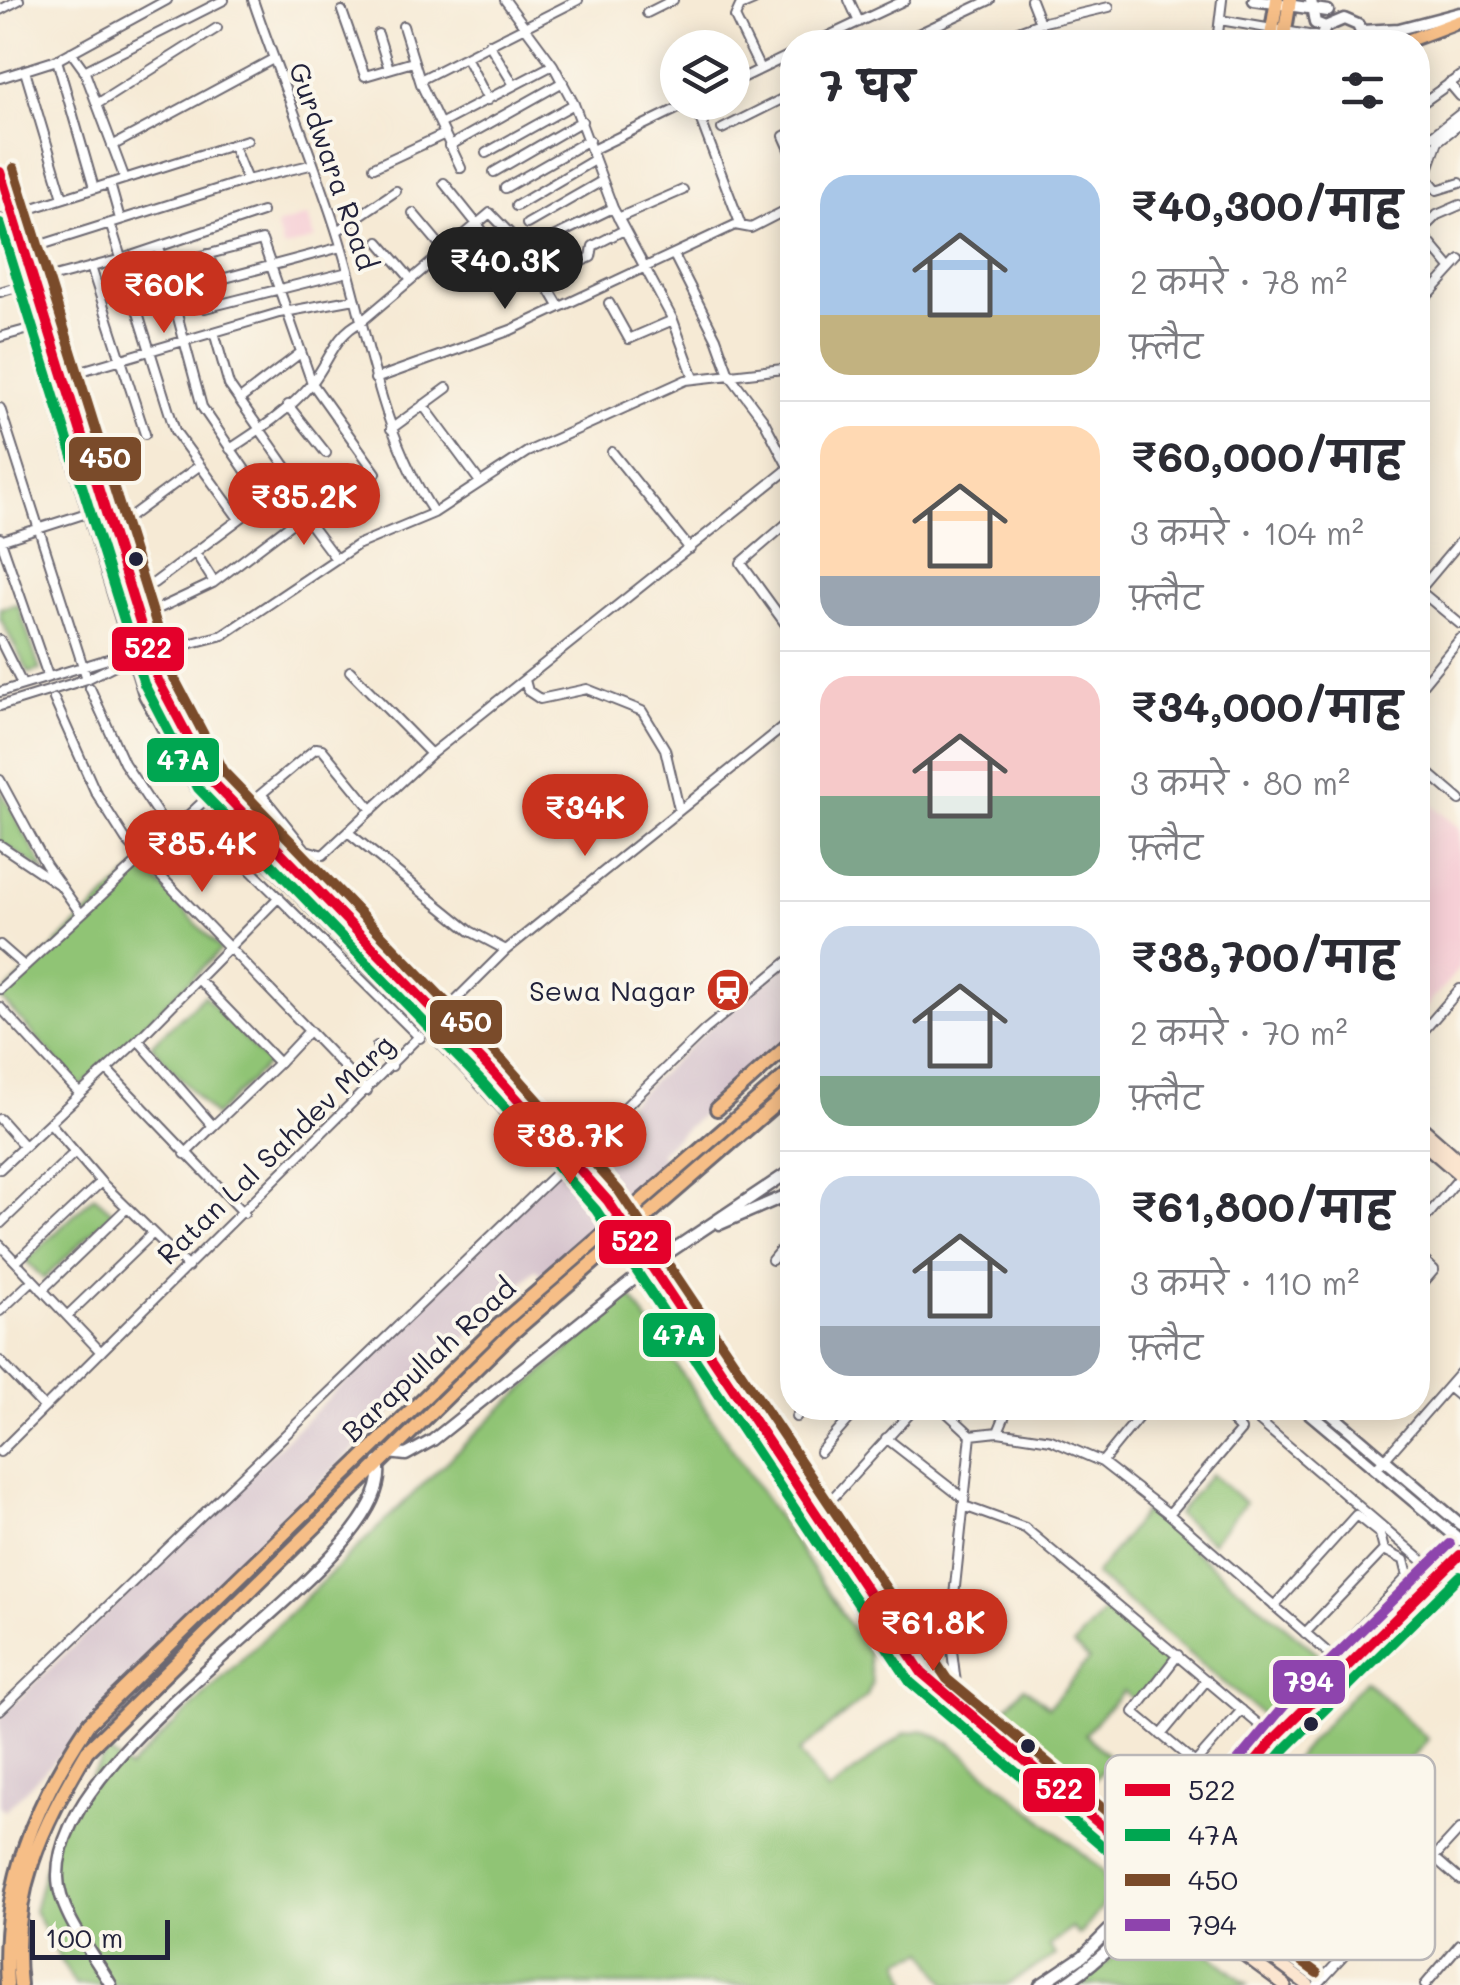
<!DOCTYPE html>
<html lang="hi">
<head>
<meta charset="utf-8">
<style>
  :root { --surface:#fff; --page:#f2f2f3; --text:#2b2b33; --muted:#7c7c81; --line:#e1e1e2; --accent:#c8321e }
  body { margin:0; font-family:Mali,"Playpen Sans Deva",sans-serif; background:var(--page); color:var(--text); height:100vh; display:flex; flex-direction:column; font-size:38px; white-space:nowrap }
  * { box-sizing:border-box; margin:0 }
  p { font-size:32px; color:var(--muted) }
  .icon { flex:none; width:55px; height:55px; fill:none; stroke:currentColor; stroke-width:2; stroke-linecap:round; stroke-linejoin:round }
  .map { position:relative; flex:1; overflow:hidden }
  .details { position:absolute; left:780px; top:30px; width:650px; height:1390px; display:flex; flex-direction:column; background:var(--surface); border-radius:40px; box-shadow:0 5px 25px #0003 }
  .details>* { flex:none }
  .controls { position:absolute; left:660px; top:30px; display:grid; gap:20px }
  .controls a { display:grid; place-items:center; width:90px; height:90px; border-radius:50%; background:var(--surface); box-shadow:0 5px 25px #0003; font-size:50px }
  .scale { position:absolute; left:30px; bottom:25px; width:140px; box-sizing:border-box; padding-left:10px; border:5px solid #22223b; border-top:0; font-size:28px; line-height:35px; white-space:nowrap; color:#22223b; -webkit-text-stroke:8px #fbf7ec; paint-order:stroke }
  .price { position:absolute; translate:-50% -85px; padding:0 22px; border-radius:35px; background:var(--accent); color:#fff; font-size:32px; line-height:65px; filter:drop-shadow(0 2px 5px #0008) }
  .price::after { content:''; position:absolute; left:50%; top:60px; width:30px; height:22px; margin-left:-15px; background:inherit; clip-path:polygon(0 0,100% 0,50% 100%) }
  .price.active { background:#222; color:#fff }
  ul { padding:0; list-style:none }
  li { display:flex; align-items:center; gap:30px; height:250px; padding:0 40px }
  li+li { border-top:2px solid var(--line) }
  li span { display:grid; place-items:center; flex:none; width:280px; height:200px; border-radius:30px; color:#555 }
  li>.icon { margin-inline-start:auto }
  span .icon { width:120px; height:120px; fill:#fffc; stroke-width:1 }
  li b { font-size:42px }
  h2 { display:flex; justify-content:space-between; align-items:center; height:120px; padding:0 40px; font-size:42px }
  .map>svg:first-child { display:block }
  .built { fill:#f6cfd6 }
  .industrial { fill:#d1bdc9 }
  .green { fill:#90c475; stroke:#597358; stroke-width:2.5 }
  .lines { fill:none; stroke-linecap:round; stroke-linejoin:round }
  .stream { stroke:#41aac1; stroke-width:2.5 }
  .minor-casing { stroke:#6c6871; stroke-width:12 }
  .tertiary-casing { stroke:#6c6871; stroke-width:15 }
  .secondary-casing { stroke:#6c6871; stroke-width:16 }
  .trunk-casing { stroke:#6c6871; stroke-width:18 }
  .minor { stroke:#fff; stroke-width:8 }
  .tertiary { stroke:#fff; stroke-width:10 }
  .secondary { stroke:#fbe5cf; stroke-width:11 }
  .trunk { stroke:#f6be87; stroke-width:12 }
  .secondary-bridge-casing { stroke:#6c6871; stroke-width:16; stroke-linecap:butt }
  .secondary-bridge { stroke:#fbe5cf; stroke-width:11 }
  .bus-1-casing { stroke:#fbf7ec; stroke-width:18 }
  .bus-2-casing { stroke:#fbf7ec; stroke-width:18 }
  .bus-3-casing { stroke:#fbf7ec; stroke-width:18 }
  .bus-4-casing { stroke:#fbf7ec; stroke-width:18 }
  .bus-1 { stroke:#e4002b; stroke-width:10 }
  .bus-2 { stroke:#00a651; stroke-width:10 }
  .bus-3 { stroke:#7a4b2a; stroke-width:10 }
  .bus-4 { stroke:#8e44ad; stroke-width:10 }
  .bus-dot { fill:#22223b; stroke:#fbf7ec; stroke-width:4 }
  .labels { text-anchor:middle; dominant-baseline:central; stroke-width:8; stroke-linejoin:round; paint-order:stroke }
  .street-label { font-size:28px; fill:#22223b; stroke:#fbf7ec }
  .poi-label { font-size:28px; fill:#22223b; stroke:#fbf7ec; text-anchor:end }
  .key { fill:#fbf7ec; stroke:#bab7b7; stroke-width:2.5 }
  .key-label { font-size:28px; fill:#22223b }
  .line-badge { stroke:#fbf7ec; stroke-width:4 }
  .badge-label { font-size:28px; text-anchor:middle; font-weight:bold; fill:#fff }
</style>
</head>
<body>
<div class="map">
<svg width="1460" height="1985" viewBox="0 0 1460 1985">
  <rect width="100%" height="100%" fill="#fbf7ec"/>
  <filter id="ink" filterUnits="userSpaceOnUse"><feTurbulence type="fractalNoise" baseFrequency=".01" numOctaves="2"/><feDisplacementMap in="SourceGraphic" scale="20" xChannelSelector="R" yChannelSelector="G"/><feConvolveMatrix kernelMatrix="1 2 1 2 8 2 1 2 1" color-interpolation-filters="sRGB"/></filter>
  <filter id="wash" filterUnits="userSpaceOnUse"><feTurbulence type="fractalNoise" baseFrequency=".0048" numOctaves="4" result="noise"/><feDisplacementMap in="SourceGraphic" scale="40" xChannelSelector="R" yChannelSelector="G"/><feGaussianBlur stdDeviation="2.25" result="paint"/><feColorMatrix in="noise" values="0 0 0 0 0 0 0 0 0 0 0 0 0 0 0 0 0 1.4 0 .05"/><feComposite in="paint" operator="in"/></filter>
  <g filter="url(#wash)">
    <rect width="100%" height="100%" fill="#f6ead5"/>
    <path class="built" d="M308 216 315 239 283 248 276 225Z
      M1418 793 1460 829V967L1418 1017Z"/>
    <path class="industrial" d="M792 960V1033L659 1153 667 1162 631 1199 544 1277 536 1269 148 1654 154 1659 5 1811 0 1806V1717L349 1378 436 1283 717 1021Z"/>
    <path class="green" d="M18 604 40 670 29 673 0 618V608Z
      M0 789 46 872 0 842Z
      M141 864 221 950 81 1087 0 997Z
      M204 995 268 1064 214 1116 151 1045Z
      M94 1196 113 1212 44 1279 26 1261Z
      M630 1295 868 1653 872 1683 867 1696 799 1752 828 1792 905 1733 923 1730 949 1742 1102 1870C1116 1897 1096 1917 1079 1935L1072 1928 1049 1946 1056 1955 1006 1985H946L926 1951 901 1960 909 1985H75L34 1911 55 1830 108 1751 128 1769 499 1411Z
      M1211 1474 1245 1503 1212 1542 1177 1514Z
      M1145 1511 1320 1655 1266 1718 1095 1575Z
      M1107 1608 1169 1662 1136 1701 1123 1691 1085 1734 1112 1759 1085 1791 999 1716 1024 1687 1049 1707 1089 1660 1073 1646Z
      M1365 1680 1428 1739 1269 1927 1221 1888 1212 1872 1221 1842Z
      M1150 1925 1175 1927 1248 1985H1080Z"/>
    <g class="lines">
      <path class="stream" d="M1253 42 1255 33"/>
    </g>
  </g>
  <g filter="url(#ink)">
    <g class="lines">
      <g class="minor-casing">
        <path id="minor" d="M253 0C280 80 314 158 339 239 368 333 379 430 434 513
          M505 0 553 65 574 104 613 208 673 320 694 378
          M754 0 740 6 735 17 760 69
          M849 0 859 22
          M1031 0 1040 23
          M0 10 19 0
          M342 11 365 76 413 62
          M647 13 673 0
          M1220 20 1320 37
          M403 26 421 84 461 168
          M378 34 389 69
          M816 42 905 0
          M901 42 990 0
          M988 42 1040 23 1109 7
          M1193 42 1217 37
          M1217 42 1222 0
          M489 44 514 85
          M71 52 84 70 125 179
          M466 57 488 100
          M57 60 94 188
          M25 71 63 198
          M84 71 224 0
          M0 78 57 60 167 0
          M420 80 578 0
          M732 83 792 54
          M1449 83 1460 96
          M694 102 740 223
          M97 104 217 28
          M1418 106 1460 76
          M440 124 553 65
          M722 129 792 94
          M792 132 784 136 792 154
          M112 146 273 59
          M233 146 247 180
          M449 146 563 82
          M1418 147 1460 114
          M592 150 691 102
          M486 153 574 104
          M1418 166 1437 190 1460 183
          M374 167 445 134
          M494 172 582 121
          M1427 172 1438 141 1460 124
          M444 183 509 264
          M110 184 120 219
          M505 188 589 140
          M1418 194 1428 177
          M516 206 594 160
          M413 213 445 251
          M14 214 247 140
          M618 218 683 190
          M110 223 175 431 239 519
          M527 224 602 181
          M337 231 396 191
          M379 242 411 279
          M541 243 613 208
          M159 247 202 407 265 499
          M341 247 195 286 205 308 348 272
          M25 250 247 180 310 165
          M208 254 217 279
          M674 255 716 338 729 374 763 419 792 474
          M91 267 145 434
          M1450 267 1424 236V228L1437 215 1460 205
          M542 279 591 257 593 246 624 230
          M35 282 122 259 262 212
          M0 292 20 286
          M1430 293 1460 260
          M609 303 629 339 673 320
          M214 332 229 385 314 507
          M0 337 33 328
          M64 376 279 313 355 299
          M375 379 511 330 735 225 751 228 792 207
          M239 400 299 354
          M288 405 326 453
          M423 405 480 482
          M0 408 87 679
          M391 429 447 388
          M230 449C258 431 290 410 312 383 329 362 335 334 361 322L490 213 526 250 559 306
          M612 452 690 549
          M303 515 336 559
          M792 519 741 563 792 633
          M112 530 199 466
          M0 538 48 676
          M0 541 90 512
          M195 552 214 582
          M792 565V572
          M130 586 154 583 293 479
          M1419 590 1460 624
          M1418 592 1460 542
          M141 617 213 583 345 483 362 489 376 473 312 383 262 240 164 266
          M0 640 22 684
          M350 671 431 754
          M525 680 528 691 540 699 587 689 642 711 665 749 679 809
          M90 688 124 763 170 833
          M1418 690 1460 639
          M0 692 108 659 123 661
          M54 699 95 791 126 840 367 1091
          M0 706 87 679 123 661 223 635 357 545 434 513 527 452 686 380 792 368
          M1418 764 1460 800
          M0 780 46 865 81 914
          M262 795 306 850 323 855 431 754 792 466
          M241 811 316 748 322 749 372 810
          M193 813 420 1038
          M349 833 470 931 506 950
          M0 845 58 884
          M0 945 24 966
          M0 989 206 799
          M0 1007 80 1094
          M1418 1037 1460 989
          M138 1040 213 1126 279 1063 199 980
          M377 1046 392 1066
          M279 1063 308 1032
          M107 1070 244 1213
          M0 1119 24 1146
          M50 1123 101 1182 188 1267
          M185 1154 213 1126
          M0 1169 138 1040 279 897
          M0 1224 74 1153
          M1418 1227 1460 1177
          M0 1245 101 1352
          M1418 1255 1434 1270 1418 1289
          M772 1260 792 1236
          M16 1262 101 1182
          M789 1275 792 1278
          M42 1290 127 1208
          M0 1311 33 1280
          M67 1316 153 1233
          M0 1361 44 1407
          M1448 1387 1460 1397
          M942 1408 971 1435 950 1634 959 1708
          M1244 1408 1438 1574
          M796 1417 804 1408
          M998 1432 1008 1408
          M971 1435 998 1432 1051 1440 1102 1462 1169 1514 1349 1671
          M886 1438 963 1498
          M0 1452 506 950 792 720
          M820 1452 859 1408
          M1102 1462 1146 1408
          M1377 1468 1460 1373
          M829 1502 915 1408
          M964 1506 1025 1528 1275 1738
          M1169 1514 1241 1430 1219 1408
          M1274 1606 1356 1515 1380 1534 1384 1550
          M1305 1633 1384 1550
          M1178 1655 1134 1712 1230 1792
          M1332 1657 1408 1576 1404 1560 1384 1550
          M0 1710 705 1030 792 958
          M1161 1735 1207 1680
          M1195 1763 1242 1710
          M1382 1812 1460 1880
          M1266 1951 1422 1766
          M1317 1985 1460 1829
          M1425 1985 1460 1944"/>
      </g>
      <g class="tertiary-casing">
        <path id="tertiary" d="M1254 0 1328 11
          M1311 0 1315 23 1325 27
          M1362 31 1399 29 1460 13
          M1320 42 1325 27 1344 19 1358 25 1365 42
          M720 1224 792 1193
          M1303 1408 1460 1540
          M1324 1408 1460 1524
          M388 1453 406 1455 433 1440 659 1259 792 1170
          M1199 1849 1205 1908
          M1132 1852 1189 1841
          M1122 1861 1126 1912
          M1135 1923 1161 1917 1193 1918
          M111 1985C94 1955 58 1912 58 1877 55 1736 403 1560 378 1462
          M1040 1985 1083 1956 1152 1887 1275 1738 1460 1555
          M1063 1985C1145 1930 1200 1843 1264 1769 1325 1698 1394 1633 1460 1567"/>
      </g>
      <g class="secondary-casing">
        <path id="secondary" d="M0 172 158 680 211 780 249 819
          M0 221 145 695 197 788 236 829
          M143 623 180 647 158 680
          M1418 1124 1460 1161
          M1418 1139 1460 1175
          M806 1493 936 1689 1162 1877 1308 1985
          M793 1504 927 1697 1152 1887 1285 1985"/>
      </g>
      <g class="trunk-casing">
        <path id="trunk" d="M1270 42 1277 0
          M1283 42 1290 0
          M1404 42 1460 21
          M717 1109 792 1042
          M601 1171 622 1196
          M7 1985C0 1885 35 1803 89 1723L498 1326 792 1070
          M20 1985C9 1892 41 1829 87 1751L510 1335 792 1090"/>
      </g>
      <use href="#minor" class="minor"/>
      <use href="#tertiary" class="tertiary"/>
      <use href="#secondary" class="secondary"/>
      <use href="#trunk" class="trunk"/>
      <g class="secondary-bridge-casing">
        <path id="secondary-bridge" d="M249 819 577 1162 639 1244 806 1493
          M236 829 478 1080 601 1215 793 1504"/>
      </g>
      <use href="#secondary-bridge" class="secondary-bridge"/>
      <g class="bus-1-casing">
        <path id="bus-1" d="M0 172 158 680 211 780 494 1073 608 1201 922 1673 1162 1877 1275 1738 1460 1555"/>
      </g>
      <g class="bus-2-casing">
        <path id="bus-2" d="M0 223 144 684 198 788 483 1083 596 1210 910 1682 1152 1888 1165 1892 1286 1748 1460 1576"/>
      </g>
      <g class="bus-3-casing">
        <path id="bus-3" d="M14 168 172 674 223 771 505 1063 619 1191 947 1679 1171 1865 1317 1973"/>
      </g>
      <g class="bus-4-casing">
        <path id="bus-4" d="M1179 1831 1284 1706 1450 1544"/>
      </g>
      <use href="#bus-1" class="bus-1"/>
      <use href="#bus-2" class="bus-2"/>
      <use href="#bus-3" class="bus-3"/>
      <use href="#bus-4" class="bus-4"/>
    </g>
  </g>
  <defs>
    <g id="station-disc" transform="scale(2.25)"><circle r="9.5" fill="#c8321e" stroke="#fbf7ec"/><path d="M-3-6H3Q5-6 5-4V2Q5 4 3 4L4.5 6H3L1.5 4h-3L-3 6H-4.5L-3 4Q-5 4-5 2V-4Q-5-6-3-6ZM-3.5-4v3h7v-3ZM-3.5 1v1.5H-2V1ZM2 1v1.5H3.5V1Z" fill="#fff"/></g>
  </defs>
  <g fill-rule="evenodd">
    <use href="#station-disc" x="728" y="990"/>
  </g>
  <g class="bus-dot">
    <circle cx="136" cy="559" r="9"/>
    <circle cx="1311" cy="1724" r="9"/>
    <circle cx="1028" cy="1746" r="9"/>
  </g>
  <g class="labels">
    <g class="street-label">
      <text transform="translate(334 166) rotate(71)">Gurdwara Road</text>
      <text transform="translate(275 1149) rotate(-44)">Ratan Lal Sahdev Marg</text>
      <text transform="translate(428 1359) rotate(-43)">Barapullah Road</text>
    </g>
    <g class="poi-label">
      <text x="696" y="990">Sewa Nagar</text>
    </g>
  </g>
  <rect x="1105" y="1755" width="330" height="205" rx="15" class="key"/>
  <rect x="1125" y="1784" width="45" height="12" fill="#e4002b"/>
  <rect x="1125" y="1829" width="45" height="12" fill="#00a651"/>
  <rect x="1125" y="1874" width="45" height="12" fill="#7a4b2a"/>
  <rect x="1125" y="1919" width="45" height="12" fill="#8e44ad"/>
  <g class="key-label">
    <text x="1188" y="1800">522</text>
    <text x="1188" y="1845">47A</text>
    <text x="1188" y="1890">450</text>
    <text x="1188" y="1935">794</text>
  </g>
  <g class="line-badge">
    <rect x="67" y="435" width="76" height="48" rx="10" fill="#7a4b2a"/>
    <rect x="110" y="625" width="76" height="48" rx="10" fill="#e4002b"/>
    <rect x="145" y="736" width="76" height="48" rx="10" fill="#00a651"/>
    <rect x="428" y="998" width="76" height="48" rx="10" fill="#7a4b2a"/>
    <rect x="597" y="1218" width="76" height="48" rx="10" fill="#e4002b"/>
    <rect x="641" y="1311" width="76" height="48" rx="10" fill="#00a651"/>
    <rect x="1271" y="1658" width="76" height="48" rx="10" fill="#8e44ad"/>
    <rect x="1021" y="1766" width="76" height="48" rx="10" fill="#e4002b"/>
  </g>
  <g class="badge-label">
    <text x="105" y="468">450</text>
    <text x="148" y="658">522</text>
    <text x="183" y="770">47A</text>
    <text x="466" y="1032">450</text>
    <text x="635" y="1251">522</text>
    <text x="679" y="1345">47A</text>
    <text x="1309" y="1692">794</text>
    <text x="1059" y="1799">522</text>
  </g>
</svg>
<div class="controls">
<a><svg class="icon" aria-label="layers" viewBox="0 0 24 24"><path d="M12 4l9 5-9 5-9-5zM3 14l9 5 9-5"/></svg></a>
</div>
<div class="scale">100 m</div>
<b class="price active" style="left:505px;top:312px">₹40.3K</b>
<b class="price" style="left:164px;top:336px">₹60K</b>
<b class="price" style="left:304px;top:548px">₹35.2K</b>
<b class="price" style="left:585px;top:859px">₹34K</b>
<b class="price" style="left:202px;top:895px">₹85.4K</b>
<b class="price" style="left:570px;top:1187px">₹38.7K</b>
<b class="price" style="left:933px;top:1674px">₹61.8K</b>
<section class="details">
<h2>7 घर<svg class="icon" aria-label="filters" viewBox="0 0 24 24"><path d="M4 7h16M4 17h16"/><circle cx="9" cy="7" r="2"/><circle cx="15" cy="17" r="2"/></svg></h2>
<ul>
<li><span style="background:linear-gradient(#a9c7e8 70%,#c2b280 0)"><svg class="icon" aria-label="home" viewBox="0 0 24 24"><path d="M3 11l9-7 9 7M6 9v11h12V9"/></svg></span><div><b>₹40,300/माह</b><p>2 कमरे · 78 m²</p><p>फ़्लैट</p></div></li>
<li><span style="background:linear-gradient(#ffd9b3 75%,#9aa5b1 0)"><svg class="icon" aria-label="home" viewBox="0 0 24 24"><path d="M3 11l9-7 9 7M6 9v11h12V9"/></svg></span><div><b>₹60,000/माह</b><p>3 कमरे · 104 m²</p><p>फ़्लैट</p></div></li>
<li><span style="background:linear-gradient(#f6c9c9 60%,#7fa58c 0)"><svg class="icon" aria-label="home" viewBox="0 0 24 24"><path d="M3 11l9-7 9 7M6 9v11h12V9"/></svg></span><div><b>₹34,000/माह</b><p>3 कमरे · 80 m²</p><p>फ़्लैट</p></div></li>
<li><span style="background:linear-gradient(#c9d6e8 75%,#7fa58c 0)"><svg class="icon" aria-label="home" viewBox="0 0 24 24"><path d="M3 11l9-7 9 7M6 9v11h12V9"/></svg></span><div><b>₹38,700/माह</b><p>2 कमरे · 70 m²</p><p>फ़्लैट</p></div></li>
<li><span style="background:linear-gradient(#c9d6e8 75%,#9aa5b1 0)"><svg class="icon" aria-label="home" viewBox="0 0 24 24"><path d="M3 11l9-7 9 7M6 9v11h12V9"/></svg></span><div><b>₹61,800/माह</b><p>3 कमरे · 110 m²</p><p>फ़्लैट</p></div></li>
</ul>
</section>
</div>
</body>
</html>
